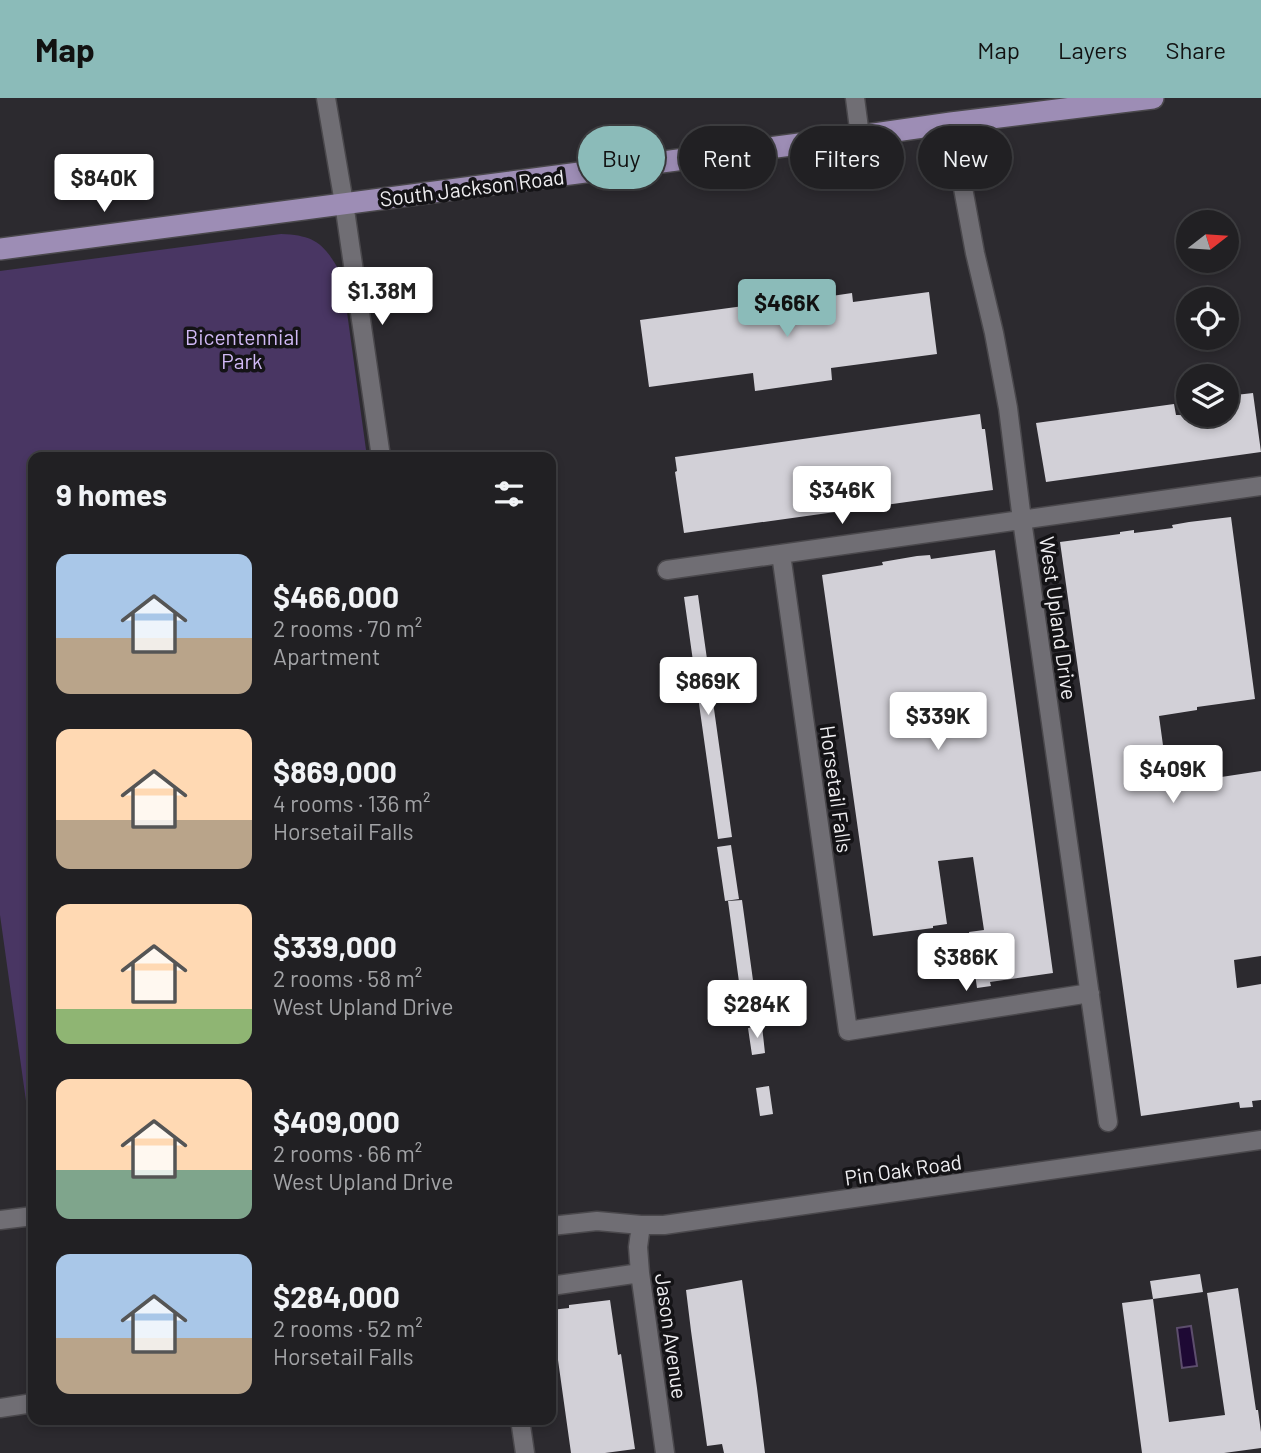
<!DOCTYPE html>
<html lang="en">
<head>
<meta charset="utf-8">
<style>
  :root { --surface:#212023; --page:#2d2d30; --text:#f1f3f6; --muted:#a2a3a6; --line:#3e3e41; --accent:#8bbbb9 }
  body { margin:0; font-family:Barlow,sans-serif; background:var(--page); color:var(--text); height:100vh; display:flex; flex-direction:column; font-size:26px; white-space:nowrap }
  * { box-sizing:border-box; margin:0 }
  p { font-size:23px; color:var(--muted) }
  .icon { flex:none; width:38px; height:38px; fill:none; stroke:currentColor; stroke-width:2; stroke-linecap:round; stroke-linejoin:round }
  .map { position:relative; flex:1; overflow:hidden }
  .details { position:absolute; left:28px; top:354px; width:528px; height:973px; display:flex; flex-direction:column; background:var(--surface); border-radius:14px; box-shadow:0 4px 10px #0003,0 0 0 2px var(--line) }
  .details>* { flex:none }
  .guide { position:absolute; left:578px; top:28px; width:578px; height:63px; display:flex; gap:14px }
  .needle { width:46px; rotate:73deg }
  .controls { position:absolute; left:1176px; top:112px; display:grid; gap:14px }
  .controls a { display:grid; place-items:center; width:63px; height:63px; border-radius:50%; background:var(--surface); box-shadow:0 4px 10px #0003,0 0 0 2px var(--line); font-size:35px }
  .price { position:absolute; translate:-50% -60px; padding:0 16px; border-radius:7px; background:#fff; color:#222; font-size:23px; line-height:46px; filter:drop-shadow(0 2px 4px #0008) }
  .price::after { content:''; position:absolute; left:50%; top:42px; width:21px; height:16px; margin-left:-10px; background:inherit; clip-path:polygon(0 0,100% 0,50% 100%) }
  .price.selected { background:var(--accent); color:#111 }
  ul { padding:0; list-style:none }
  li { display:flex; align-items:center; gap:21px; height:175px; padding:0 28px }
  li span { display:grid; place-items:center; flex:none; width:196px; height:140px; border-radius:14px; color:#555 }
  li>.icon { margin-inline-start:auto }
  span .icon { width:84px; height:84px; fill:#fffc; stroke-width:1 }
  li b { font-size:30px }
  h2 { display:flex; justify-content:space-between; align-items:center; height:84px; padding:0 28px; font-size:30px }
  .tag { padding:0 24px; border-radius:32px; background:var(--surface); box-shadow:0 4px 10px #0003,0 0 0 2px var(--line); font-size:24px; line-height:63px }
  .tag.selected { background:var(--accent); color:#111 }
  header { display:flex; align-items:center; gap:42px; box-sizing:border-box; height:98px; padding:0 35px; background:var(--accent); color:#111 }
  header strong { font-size:33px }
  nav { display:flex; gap:38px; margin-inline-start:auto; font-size:24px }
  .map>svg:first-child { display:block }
  .green { fill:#493663 }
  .water { fill:#1e0934; stroke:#5d4e6d; stroke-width:2 }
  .building { fill:#d2d0d7 }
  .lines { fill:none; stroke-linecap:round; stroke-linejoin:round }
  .minor-casing { stroke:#4a484c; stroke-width:21 }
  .major-casing { stroke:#4a484c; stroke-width:24 }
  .minor { stroke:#706e74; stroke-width:18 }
  .major { stroke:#9d8db5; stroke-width:21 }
  .labels { text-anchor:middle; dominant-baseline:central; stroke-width:7; stroke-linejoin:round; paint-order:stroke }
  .street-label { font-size:21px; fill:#f0eff2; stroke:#141316 }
  .park-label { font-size:21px; fill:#d2baf7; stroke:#141316 }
</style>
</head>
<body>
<header>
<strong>Map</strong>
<nav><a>Map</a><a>Layers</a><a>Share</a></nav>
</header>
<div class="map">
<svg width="1261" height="1355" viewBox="0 0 1261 1355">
  <rect width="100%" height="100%" fill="#2c2a2f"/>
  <path class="green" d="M281 136C317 137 326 148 342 178L367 359H33V1053L0 817V173Z"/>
  <path class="water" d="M1191 1228 1197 1268 1182 1270 1177 1230Z"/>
  <path class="building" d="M929 194 937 256 831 270 832 282 755 293 753 275 649 289 640 222 817 198 818 200 852 195 853 204Z
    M1253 295 1261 354 1046 384 1036 325 1174 306 1176 317H1227V298Z
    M980 316 982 331H985L993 392 684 435 675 374 677 373 675 359Z
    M1231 419 1255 601 1197 609V612L1159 618 1169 691 1208 685V681L1261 673V858L1234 862 1237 890 1261 886V1002L1252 1003 1253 1009 1240 1010 1239 1004 1141 1018 1060 444 1120 436V434L1134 432V435L1173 430 1172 427 1189 424Z
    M995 452 1053 875 990 884 991 888 977 890 969 834 984 832 973 759 938 763 947 826 933 828V830L873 838 822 477 883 467 882 464 917 458 930 457 931 461Z
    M698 497 732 739 718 741 684 499Z
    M731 747 739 801 725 803 717 749Z
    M742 802 759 926 745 928 728 803Z
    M762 928 765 955 752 957 748 930Z
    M769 988 773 1016 760 1018 756 990Z
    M1200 1176 1203 1194 1153 1201 1150 1183Z
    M742 1182 757 1290 765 1355H724L722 1346 707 1348 691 1233 686 1192Z
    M1238 1190 1256 1312H1258L1261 1334V1350L1224 1355H1142L1122 1205 1153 1201 1169 1324 1225 1317 1207 1195Z
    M610 1202 618 1257 621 1256 635 1351 605 1355H571L551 1212 569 1210V1207Z"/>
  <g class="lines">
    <g class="minor-casing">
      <path id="minor" d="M326 0 344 105 381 359
        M855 0 860 38
        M951 25 975 155 994 235 1008 310 1022 422 1108 1024
        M781 456 848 933 1090 895
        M667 472 1261 388
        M0 1122 33 1118
        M641 1127 638 1149 640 1175 665 1355
        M551 1128 597 1123 641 1127H664L1261 1042
        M551 1188 640 1175
        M0 1310 33 1305
        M520 1321 525 1355"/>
    </g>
    <g class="major-casing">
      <path id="major" d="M0 151 860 38 951 25 1153 0"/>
    </g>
    <use href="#minor" class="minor"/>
    <use href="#major" class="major"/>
  </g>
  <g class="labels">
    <g class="street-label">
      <text transform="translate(472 89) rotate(-7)">South Jackson Road</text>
      <text transform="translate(1059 520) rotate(82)">West Upland Drive</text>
      <text transform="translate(837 691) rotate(82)">Horsetail Falls</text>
      <text transform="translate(903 1071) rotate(-8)">Pin Oak Road</text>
      <text transform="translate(672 1238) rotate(82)">Jason Avenue</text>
    </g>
    <g class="park-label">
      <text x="242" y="238">Bicentennial<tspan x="242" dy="24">Park</tspan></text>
    </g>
  </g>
</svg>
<div class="controls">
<a><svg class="needle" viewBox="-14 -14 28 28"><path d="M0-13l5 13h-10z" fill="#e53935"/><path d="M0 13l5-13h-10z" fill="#a2a3a6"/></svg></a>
<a><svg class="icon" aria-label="locate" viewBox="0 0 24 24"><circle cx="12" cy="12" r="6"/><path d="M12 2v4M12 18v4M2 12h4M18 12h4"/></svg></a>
<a><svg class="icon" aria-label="layers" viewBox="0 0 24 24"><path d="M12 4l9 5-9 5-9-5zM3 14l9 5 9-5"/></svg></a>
</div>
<b class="price" style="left:104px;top:116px">$840K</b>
<b class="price" style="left:382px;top:229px">$1.38M</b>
<b class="price selected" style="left:787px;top:241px">$466K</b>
<b class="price" style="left:842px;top:428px">$346K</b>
<b class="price" style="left:708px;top:619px">$869K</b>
<b class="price" style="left:938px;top:654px">$339K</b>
<b class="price" style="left:1173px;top:707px">$409K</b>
<b class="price" style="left:966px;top:895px">$386K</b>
<b class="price" style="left:757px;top:942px">$284K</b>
<div class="guide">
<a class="tag selected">Buy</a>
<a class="tag">Rent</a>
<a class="tag">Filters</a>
<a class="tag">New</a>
</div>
<section class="details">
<h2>9 homes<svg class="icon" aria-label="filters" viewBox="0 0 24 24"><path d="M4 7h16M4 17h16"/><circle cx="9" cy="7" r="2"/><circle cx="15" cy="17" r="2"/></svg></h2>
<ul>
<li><span style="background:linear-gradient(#a9c7e8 60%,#b9a48a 0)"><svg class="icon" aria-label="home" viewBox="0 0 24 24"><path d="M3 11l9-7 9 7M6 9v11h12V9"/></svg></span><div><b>$466,000</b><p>2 rooms · 70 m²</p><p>Apartment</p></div></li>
<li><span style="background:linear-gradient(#ffd9b3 65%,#b9a48a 0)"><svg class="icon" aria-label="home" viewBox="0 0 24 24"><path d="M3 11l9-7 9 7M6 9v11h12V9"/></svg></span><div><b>$869,000</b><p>4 rooms · 136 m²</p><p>Horsetail Falls</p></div></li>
<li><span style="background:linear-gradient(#ffd9b3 75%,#8fb573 0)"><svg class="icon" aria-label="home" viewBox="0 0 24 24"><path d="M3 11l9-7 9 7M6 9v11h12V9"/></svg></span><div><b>$339,000</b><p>2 rooms · 58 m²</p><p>West Upland Drive</p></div></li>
<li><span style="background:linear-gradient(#ffd9b3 65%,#7fa58c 0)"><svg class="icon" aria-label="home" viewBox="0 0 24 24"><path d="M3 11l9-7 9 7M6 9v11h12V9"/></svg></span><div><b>$409,000</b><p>2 rooms · 66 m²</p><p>West Upland Drive</p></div></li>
<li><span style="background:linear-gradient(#a9c7e8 60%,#b9a48a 0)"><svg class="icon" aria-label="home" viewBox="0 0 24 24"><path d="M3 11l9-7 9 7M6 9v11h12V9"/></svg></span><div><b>$284,000</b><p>2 rooms · 52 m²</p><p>Horsetail Falls</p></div></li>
</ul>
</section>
</div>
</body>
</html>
